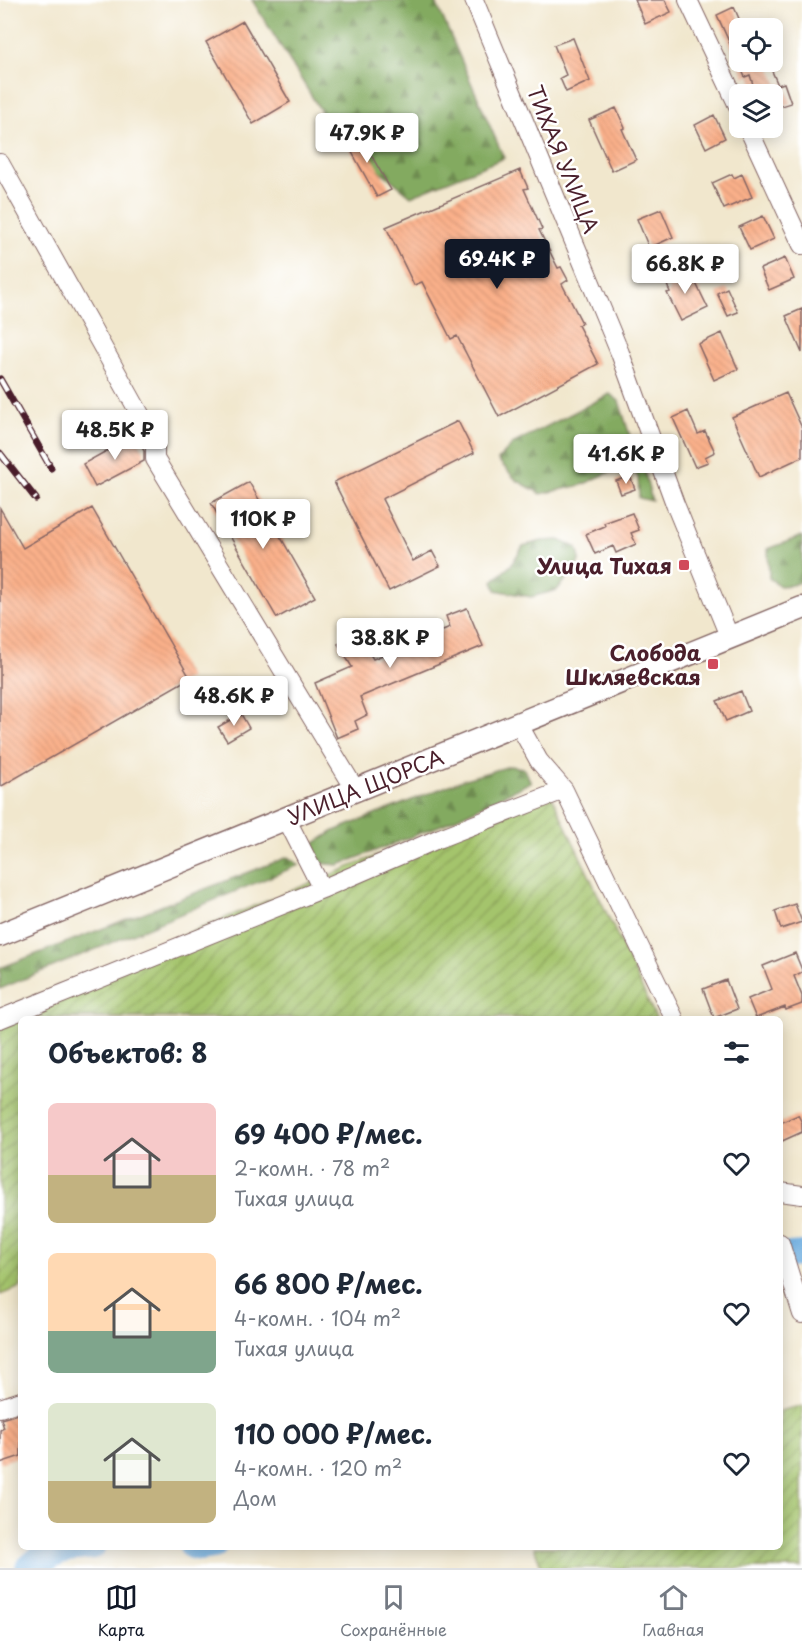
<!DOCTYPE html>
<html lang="ru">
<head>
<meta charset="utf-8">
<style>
  :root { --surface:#fff; --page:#f6f6f7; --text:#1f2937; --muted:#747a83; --line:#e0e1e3; --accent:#111827 }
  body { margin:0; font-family:"Playpen Sans",sans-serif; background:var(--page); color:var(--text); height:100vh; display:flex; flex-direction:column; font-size:22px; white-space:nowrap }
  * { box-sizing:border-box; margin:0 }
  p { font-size:20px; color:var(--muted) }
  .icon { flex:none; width:33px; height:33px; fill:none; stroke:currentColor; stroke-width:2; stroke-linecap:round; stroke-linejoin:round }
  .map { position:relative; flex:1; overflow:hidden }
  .details { position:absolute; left:18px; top:1016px; width:765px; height:534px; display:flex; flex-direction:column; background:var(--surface); border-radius:9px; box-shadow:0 3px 15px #0003 }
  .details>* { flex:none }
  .fabs { position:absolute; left:729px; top:18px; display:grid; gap:12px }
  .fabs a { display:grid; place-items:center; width:54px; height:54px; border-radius:9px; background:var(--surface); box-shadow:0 3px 15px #0003; font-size:30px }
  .price { position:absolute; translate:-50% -51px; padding:0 14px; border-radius:6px; background:#fff; color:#222; font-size:20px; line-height:39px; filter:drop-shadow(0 2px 3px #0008) }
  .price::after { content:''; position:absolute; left:50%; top:36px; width:18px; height:14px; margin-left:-9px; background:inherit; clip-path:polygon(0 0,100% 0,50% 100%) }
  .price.active { background:var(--accent); color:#fff }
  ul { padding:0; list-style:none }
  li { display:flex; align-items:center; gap:18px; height:150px; padding:0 30px }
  li span { display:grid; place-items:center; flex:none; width:168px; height:120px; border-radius:9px; color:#555 }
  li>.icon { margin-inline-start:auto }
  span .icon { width:72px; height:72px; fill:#fffc; stroke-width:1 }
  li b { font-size:26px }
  h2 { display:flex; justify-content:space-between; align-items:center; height:72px; padding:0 30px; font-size:26px }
  .dock { display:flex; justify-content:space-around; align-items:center; height:84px; border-top:2px solid var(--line); background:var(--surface); font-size:16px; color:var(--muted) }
  .dock a { display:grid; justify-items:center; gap:3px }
  .dock .active { color:var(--accent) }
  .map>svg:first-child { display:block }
  .forest { fill:url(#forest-firs); stroke:#666446; stroke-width:1.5 }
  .garden { fill:url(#garden-furrows); stroke:#77724c; stroke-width:1.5 }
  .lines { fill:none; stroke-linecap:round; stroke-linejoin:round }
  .river { stroke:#6aabde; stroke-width:26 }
  .building { fill:url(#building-back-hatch) }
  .minor-casing { stroke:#846564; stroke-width:20 }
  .major-casing { stroke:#846564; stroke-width:25 }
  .minor { stroke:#fff; stroke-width:18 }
  .major { stroke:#fff; stroke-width:22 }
  .rail-casing { stroke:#4a1f2b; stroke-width:7 }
  .rail { stroke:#fff; stroke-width:4.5; stroke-dasharray:14; stroke-linecap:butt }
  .poi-dot { fill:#d1495b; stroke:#fff; stroke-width:2 }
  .labels { text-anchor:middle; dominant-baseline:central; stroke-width:5; stroke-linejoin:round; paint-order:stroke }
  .street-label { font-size:21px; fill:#4a1f2b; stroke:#fff }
  .poi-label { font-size:21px; font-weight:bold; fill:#4a1f2b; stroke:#fff; text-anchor:end }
</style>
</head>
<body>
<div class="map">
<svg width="802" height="1568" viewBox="0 0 802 1568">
  <defs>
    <pattern id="forest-firs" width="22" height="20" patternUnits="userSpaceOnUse" patternTransform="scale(1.5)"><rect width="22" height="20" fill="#83aa60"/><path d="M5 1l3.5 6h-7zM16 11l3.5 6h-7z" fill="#6d8a4f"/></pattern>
    <pattern id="garden-furrows" width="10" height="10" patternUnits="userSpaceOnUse" patternTransform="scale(1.5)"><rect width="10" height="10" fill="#a4c46c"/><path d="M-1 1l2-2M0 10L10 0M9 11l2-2" fill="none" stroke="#889f59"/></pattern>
    <pattern id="building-back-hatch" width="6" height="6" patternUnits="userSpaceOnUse" patternTransform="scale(1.5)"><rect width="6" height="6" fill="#fab08a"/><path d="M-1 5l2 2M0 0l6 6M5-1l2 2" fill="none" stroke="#d89777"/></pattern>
  </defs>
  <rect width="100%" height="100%" fill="#fff"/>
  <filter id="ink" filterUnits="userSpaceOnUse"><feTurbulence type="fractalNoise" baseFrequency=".0167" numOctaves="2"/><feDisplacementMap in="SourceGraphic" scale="12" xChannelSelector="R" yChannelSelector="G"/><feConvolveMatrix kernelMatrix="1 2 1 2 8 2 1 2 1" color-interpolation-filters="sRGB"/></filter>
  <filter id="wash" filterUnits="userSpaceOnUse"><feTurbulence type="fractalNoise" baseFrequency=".008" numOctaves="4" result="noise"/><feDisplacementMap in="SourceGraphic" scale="24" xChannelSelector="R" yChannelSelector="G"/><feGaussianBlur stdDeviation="1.35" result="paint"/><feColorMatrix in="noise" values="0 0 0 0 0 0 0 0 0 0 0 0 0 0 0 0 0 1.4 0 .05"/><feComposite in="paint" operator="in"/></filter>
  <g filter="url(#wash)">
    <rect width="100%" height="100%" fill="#f1e7cd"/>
    <path class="forest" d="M252 0H435L504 158 411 196 335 134Z
      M610 394 619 401 630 436 641 457 652 501 639 498 638 477 628 463 582 485 541 494 516 480 498 460 514 443Z
      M802 536V581L792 585 780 586 769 578 768 549Z
      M559 540 577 548 580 559 575 569 557 590 531 597 496 590 493 581 511 565 523 546 542 541Z
      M510 766 523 768 531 782 444 824 339 865 315 863 312 845 334 831 465 779Z
      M288 857 299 865 0 989V968Z"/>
    <path class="garden" d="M547 786 656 1018H21V1287L0 1295V1010Z
      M802 1405V1568H542L534 1547 780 1546V1411Z"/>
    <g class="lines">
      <path class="river" d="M790 1255 802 1254
        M192 1546 201 1548 214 1546
        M28 1568 40 1558 49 1557 67 1549 93 1546"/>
    </g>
    <g id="blocks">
      <path class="building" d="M635 0H665L671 12 645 24Z
        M734 7 743 28H740V62H768L778 85 784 83 791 103 772 109V94H756L750 75 745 77 717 15Z
        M243 21 290 102 253 124 206 42Z
        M573 38 590 81 566 92 560 78 566 75 554 45Z
        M616 108 625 128 622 129 636 160 612 171 589 120Z
        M714 115 725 138 706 148 695 125Z
        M357 130 391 190 377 197 344 138Z
        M520 170 528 188 524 189 542 229 539 230 558 268 561 267 568 280 562 284 582 323 578 325 598 364 499 417 457 336 451 339 422 282 414 285 386 227Z
        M732 174 734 178 742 174 752 197 724 209 712 183Z
        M661 209 673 237 649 248 637 219Z
        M763 216 774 239 750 250 739 227Z
        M785 258 794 279 769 290 760 269Z
        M689 269 708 308 681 321 667 293 670 292 665 280Z
        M727 288 738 312 728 316 717 293Z
        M802 309V353L786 316Z
        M722 333 738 369 714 380 698 344Z
        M786 393 802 428V457L759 477 732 417Z
        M688 411 698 434 705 431 715 452 705 457 708 462 695 467 673 418Z
        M458 421 474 453 382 499 413 561 432 551 440 566 389 591 334 482Z
        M135 435 144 451V461L95 487 83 464Z
        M630 476 635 489 621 494 616 481Z
        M249 482 315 597 277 618 211 503Z
        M0 508 23 548 92 508 190 678 0 787Z
        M632 513 639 530 631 533 636 544 616 553 613 546 595 554 586 534 605 526 604 523Z
        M467 608 483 646 360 697 367 715 355 721 358 729 337 738 315 683 352 667 338 644 357 633 373 659 450 627 446 616Z
        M741 691 749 711 726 721 717 701Z
        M241 714 249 728 227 741 218 727Z
        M795 904 802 922 781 929 775 911Z
        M795 953 802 970V972L794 976 802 996V1004L786 1010 785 1007 756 1018 748 999 772 989 763 966Z
        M726 980 737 1009 714 1018 703 989Z
        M798 1115 802 1123V1132L780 1142V1123Z
        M21 1413V1456L0 1463V1430L4 1428 1 1419Z"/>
    </g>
  </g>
  <g filter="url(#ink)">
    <use href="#blocks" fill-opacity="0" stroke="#846564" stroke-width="1.5"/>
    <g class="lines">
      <g class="minor-casing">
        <path id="minor" d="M474 0 620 353 675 504 729 636
          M688 0 740 110
          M748 128 802 245
          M0 163 155 441V459L355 789
          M564 790 674 1018
          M286 818 322 889
          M0 1019 322 889 440 838 564 790 539 761 518 723
          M780 1192 802 1195
          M780 1243 802 1314
          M0 1408 21 1401"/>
      </g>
      <g class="major-casing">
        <path id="major" d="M0 935 802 608"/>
      </g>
      <use href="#minor" class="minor"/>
      <use href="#major" class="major"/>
      <g class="rail-casing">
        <path id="rail" d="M0 379 51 468
          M0 453 36 499"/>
      </g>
      <use href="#rail" class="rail"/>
    </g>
  </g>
  <g class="poi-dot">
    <rect x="678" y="559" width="12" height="12" rx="3"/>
    <rect x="707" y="658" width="12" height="12" rx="3"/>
  </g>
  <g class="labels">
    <g class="street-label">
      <text transform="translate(564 159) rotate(68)">ТИХАЯ УЛИЦА</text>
      <text transform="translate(365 786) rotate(-22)">УЛИЦА ЩОРСА</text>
    </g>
    <g class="poi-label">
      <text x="672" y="565">Улица Тихая</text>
      <text x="701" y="652">Слобода<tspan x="701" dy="24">Шкляевская</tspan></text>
    </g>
  </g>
</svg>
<div class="fabs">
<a><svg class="icon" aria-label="locate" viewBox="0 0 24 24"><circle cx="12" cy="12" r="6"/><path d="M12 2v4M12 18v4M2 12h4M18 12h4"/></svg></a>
<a><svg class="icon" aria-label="layers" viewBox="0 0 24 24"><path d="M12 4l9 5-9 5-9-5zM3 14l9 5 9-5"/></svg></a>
</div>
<b class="price" style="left:367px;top:164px">47.9K ₽</b>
<b class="price active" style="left:497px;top:290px">69.4K ₽</b>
<b class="price" style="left:685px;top:295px">66.8K ₽</b>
<b class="price" style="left:115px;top:461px">48.5K ₽</b>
<b class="price" style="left:626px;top:485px">41.6K ₽</b>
<b class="price" style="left:263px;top:550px">110K ₽</b>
<b class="price" style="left:390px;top:669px">38.8K ₽</b>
<b class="price" style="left:234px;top:727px">48.6K ₽</b>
<section class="details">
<h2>Объектов: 8<svg class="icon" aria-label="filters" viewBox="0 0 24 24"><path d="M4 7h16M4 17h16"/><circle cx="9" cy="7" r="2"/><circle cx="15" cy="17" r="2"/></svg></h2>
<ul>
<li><span style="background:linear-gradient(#f6c9c9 60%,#c2b280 0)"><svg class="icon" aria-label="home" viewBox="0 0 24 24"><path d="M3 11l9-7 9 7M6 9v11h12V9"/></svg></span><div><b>69 400 ₽/мес.</b><p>2-комн. · 78 m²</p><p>Тихая улица</p></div><svg class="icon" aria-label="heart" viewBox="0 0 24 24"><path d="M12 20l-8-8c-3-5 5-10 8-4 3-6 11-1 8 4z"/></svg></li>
<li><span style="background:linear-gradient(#ffd9b3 65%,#7fa58c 0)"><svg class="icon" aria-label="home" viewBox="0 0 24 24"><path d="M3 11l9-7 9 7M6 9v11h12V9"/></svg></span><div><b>66 800 ₽/мес.</b><p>4-комн. · 104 m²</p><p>Тихая улица</p></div><svg class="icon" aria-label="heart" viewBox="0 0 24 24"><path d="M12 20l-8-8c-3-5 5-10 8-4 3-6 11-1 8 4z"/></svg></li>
<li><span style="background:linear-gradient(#dfe7d0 65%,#c2b280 0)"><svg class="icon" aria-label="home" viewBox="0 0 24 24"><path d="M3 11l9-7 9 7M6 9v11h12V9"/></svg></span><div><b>110 000 ₽/мес.</b><p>4-комн. · 120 m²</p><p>Дом</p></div><svg class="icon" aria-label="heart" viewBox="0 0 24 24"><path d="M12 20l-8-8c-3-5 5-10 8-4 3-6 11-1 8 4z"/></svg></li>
</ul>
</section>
</div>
<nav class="dock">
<a class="active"><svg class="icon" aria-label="map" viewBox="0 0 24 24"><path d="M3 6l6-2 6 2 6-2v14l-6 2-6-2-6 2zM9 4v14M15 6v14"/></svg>Карта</a>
<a><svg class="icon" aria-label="saved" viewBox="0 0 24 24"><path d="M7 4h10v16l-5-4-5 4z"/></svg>Сохранённые</a>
<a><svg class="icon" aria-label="home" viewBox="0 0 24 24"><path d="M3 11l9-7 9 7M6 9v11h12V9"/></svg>Главная</a>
</nav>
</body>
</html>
